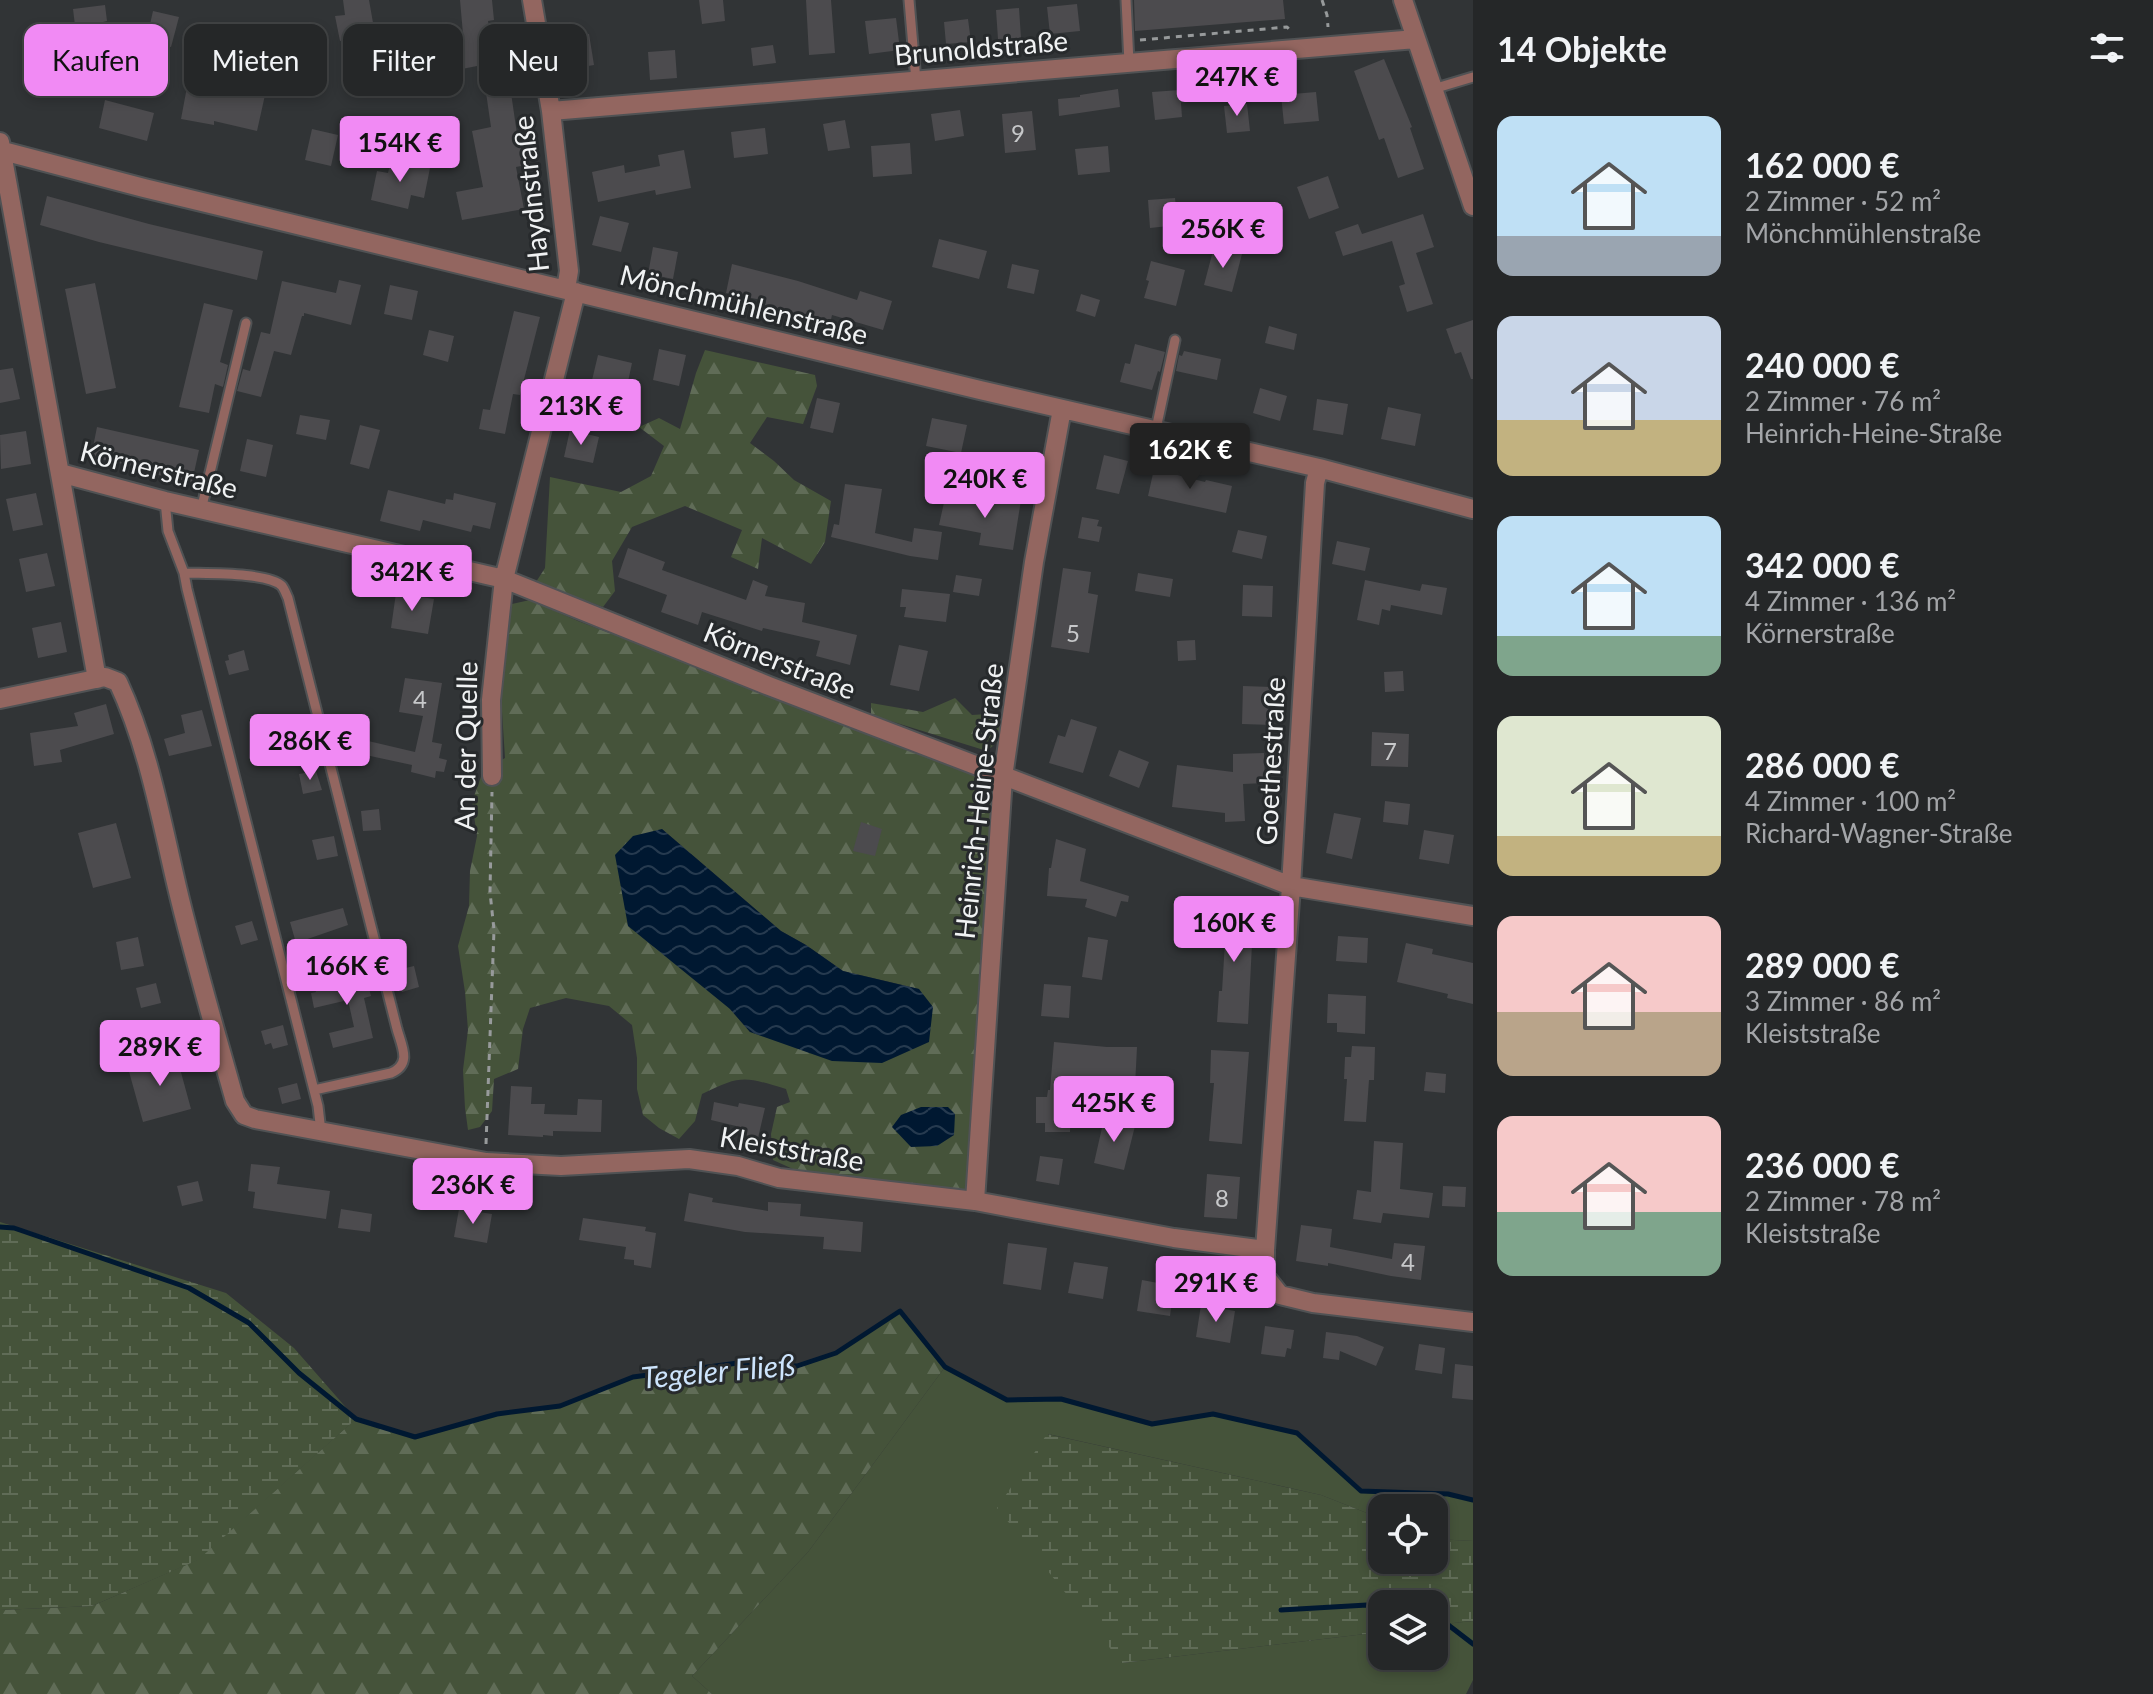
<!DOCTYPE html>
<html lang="de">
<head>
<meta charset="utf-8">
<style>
  :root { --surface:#252728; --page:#2d2f30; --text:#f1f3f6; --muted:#a3a5a8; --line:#424445; --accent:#f18af4 }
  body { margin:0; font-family:Lato,sans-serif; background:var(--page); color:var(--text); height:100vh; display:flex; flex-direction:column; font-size:30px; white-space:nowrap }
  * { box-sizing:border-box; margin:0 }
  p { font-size:26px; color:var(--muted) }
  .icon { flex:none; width:44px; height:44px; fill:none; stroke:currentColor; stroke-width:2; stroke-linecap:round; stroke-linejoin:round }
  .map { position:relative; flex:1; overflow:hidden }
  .side { display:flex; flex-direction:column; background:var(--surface); width:680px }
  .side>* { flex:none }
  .guide { position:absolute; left:24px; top:24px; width:760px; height:72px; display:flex; gap:16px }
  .buttons { position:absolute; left:1368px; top:1494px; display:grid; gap:16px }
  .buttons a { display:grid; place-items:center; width:80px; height:80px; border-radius:16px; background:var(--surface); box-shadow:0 4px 12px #0003,0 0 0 2px var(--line); font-size:40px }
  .price { position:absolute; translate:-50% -68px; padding:0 18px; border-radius:8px; background:var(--accent); color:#111; font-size:26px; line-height:52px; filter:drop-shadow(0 2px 4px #0008) }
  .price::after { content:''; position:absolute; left:50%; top:48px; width:24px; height:18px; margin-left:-12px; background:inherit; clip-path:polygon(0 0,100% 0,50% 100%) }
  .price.current { background:#222; color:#fff }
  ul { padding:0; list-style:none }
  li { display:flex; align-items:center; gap:24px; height:200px; padding:0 24px }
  li span { display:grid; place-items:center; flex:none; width:224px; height:160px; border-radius:16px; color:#555 }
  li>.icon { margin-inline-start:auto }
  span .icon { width:96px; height:96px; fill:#fffc; stroke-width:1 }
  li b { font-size:34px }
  h2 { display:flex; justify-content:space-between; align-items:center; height:96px; padding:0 24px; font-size:34px }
  .pill { padding:0 28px; border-radius:16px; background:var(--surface); box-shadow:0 4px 12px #0003,0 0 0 2px var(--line); font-size:28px; line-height:72px }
  .pill.current { background:var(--accent); color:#111 }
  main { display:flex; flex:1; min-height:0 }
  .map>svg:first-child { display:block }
  .green { fill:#45533a }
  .forest { fill:url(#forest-firs); fill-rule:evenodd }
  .wetland { fill:url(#wetland-marsh) }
  .water { fill:url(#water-waves) }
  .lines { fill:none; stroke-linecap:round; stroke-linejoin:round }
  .stream { stroke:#001831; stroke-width:5 }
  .building { fill:#4c4b4e }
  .lane-casing { stroke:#505254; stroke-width:13 }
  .street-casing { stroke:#505254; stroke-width:22 }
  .path { stroke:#979a9b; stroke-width:3; stroke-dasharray:6 6; stroke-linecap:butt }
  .lane { stroke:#936660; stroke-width:9 }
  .street { stroke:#936660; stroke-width:18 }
  .labels { text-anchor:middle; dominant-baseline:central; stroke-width:6; stroke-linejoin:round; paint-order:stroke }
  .number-label { font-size:24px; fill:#c7c8ca }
  .street-label { font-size:28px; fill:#f0f2f3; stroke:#272a2c }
  .water-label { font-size:30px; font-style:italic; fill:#cde4fc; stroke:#272a2c }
</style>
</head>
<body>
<main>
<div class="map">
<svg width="1473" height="1694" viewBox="0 0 1473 1694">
  <defs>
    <pattern id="forest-firs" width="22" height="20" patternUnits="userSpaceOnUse" patternTransform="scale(2)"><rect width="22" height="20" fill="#45533a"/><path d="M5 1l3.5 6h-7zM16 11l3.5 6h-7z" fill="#606c57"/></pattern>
    <pattern id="wetland-marsh" width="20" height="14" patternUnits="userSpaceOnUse" patternTransform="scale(2)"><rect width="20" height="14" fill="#45533a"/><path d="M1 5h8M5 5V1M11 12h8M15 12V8" fill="none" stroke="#606c57"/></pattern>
    <pattern id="water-waves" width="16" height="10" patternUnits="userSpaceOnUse" patternTransform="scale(2)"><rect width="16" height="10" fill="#001831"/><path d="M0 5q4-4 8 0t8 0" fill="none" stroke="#263a4f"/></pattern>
  </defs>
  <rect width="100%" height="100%" fill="#313436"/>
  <path class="green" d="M945 1367 1007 1400 1061 1399 1152 1424 1213 1414 1297 1433 1362 1491 1448 1494 1473 1500V1541L1434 1539V1508H1382V1519L1321 1495 1048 1434 1122 1663 1382 1632V1656H1434V1625L1473 1621V1680L1466 1694H712L692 1676 808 1552Z"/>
  <path class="forest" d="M705 350 815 375 817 386 803 424 767 417 750 443 774 461 794 480 831 501 825 542 811 564 762 538 758 569 731 557 742 530 685 506 632 527 612 561 615 591 603 607 536 582 545 568 550 477 621 492 651 476 664 446 639 427 659 418 680 429 696 373Z
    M530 600 578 621 998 780 968 1188 961 1198 804 1174 773 1160 771 1134 777 1107 790 1102 786 1089C745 1077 742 1074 702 1094L695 1121 679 1139 659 1128 643 1115 637 1089V1058L632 1025 609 1006 566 998 530 1008 523 1029 518 1069 494 1079 492 1111 480 1127 468 1130 465 1108 463 1070 468 1030 465 992 458 946 469 906 470 871 477 836 472 802 483 771 505 758 500 680 512 604ZM662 829 781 931 806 945 843 971 919 989 750 1032 730 1009Z
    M955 698 972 715 1002 713 1001 739 987 751 871 715V703L923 712Z
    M900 1311 945 1367 808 1552 692 1676 712 1694H0V1610L92 1606 197 1560 358 1417 415 1437 497 1414 560 1406 633 1377 738 1363 797 1366 836 1353Z"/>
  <path class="wetland" d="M0 1222 226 1293 294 1348 356 1419 198 1560 92 1606 0 1610Z
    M1047 1434 1321 1495 1382 1519V1560H1434V1539L1473 1541V1621L1434 1625V1604H1382V1632L1122 1663 997 1508Z"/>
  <path class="water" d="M662 829 781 931 806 945 843 971 919 989 933 1007 929 1042 882 1063 832 1061 750 1032 730 1009 628 926 615 855 633 836Z
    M921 1107H948L955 1114 954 1135 937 1146 911 1147 892 1127 901 1115Z"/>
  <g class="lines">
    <path class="stream" d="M0 1227 14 1228 189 1288 249 1323 299 1373 356 1419 415 1437 497 1414 560 1406 633 1377 738 1363 797 1366 836 1353 900 1311 945 1367 1007 1400 1061 1399 1152 1424 1213 1414 1297 1433 1361 1491 1448 1494 1473 1500
      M1281 1610 1367 1605 1382 1607
      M1434 1614 1473 1644"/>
  </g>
  <path class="building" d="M343 0H369L375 34 340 41 335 16 345 15Z
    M460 0H492L494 20 488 21 500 81 509 79 517 134H520L526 165 516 167 524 209 462 220 456 192 483 187 472 131 491 127 482 65 462 69 455 36 463 34Z
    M699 0H723L725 21 702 24Z
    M806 0H831L835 53 809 55Z
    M1134 0H1283L1285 19 1135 31Z
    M1077 4 1080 31 1050 34 1047 7Z
    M105 5 107 21 99 23 101 39 77 42 73 9Z
    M1019 8 1021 38 998 39 996 10Z
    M153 11 179 17 171 47 146 42Z
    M896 18 900 50 869 54 865 21Z
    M968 19 971 42 946 44 944 22Z
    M215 30 242 35 237 61 209 55Z
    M589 34 594 65 571 69 566 37Z
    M773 45 776 63 753 66 751 48Z
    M675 50 677 78 650 80 648 52Z
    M71 59 100 66 94 94 80 91 82 80 67 77Z
    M1384 59 1412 127 1410 128 1424 169 1398 178 1384 138 1379 140 1354 71Z
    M187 87 240 97 242 90 265 95 257 131 214 121V125L181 119Z
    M1118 89 1120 107 1059 116 1058 99 1080 97V95Z
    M1180 90 1182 117 1155 120 1152 92Z
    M1316 92 1319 121 1284 124 1281 95Z
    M105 100 154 113 147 141 99 128Z
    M1247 104 1250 131 1227 133 1224 106Z
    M960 110 964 136 935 141 931 114Z
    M1032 111 1036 150 1005 153 1002 114Z
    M845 120 850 148 828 151 823 124Z
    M765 128 768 154 734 158 731 132Z
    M312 129 338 135 331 166 305 160Z
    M910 143 912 174 873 177 871 146Z
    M1108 146 1110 172 1078 175 1075 149Z
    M684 150 691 188 656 195 655 190 598 202 592 172 624 165 625 173 660 166 658 155Z
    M391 160 430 168 424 198 411 195 408 209 371 200 377 171 388 173Z
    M1328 176 1339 208 1309 219 1297 187Z
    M47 196 149 224 263 251 257 280 99 242 40 225Z
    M1175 198 1178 225 1150 228 1148 200Z
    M1423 214 1434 247 1416 253 1433 304 1407 312 1399 286 1405 284 1392 241 1343 256 1335 232 1358 224 1362 234Z
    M600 216 629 223 621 252 592 245Z
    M939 239 987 251 979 279 932 267Z
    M653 247 678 252 673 279 648 274Z
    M1214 247 1242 254 1232 292 1204 285Z
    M1151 261 1185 270 1176 306 1144 298 1149 281 1146 280Z
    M732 264 798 281 857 300 860 291 892 301 883 330 832 315 830 324 765 305 766 301 726 293Z
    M1012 264 1039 270 1034 294 1007 288Z
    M339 280 361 285 351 325 304 313V316H302L291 355 274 351 261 397 237 391 243 369 250 371 261 332 270 334 282 281 336 293Z
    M95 283 116 388 86 394 65 289Z
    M390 285 418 291 412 320 384 314Z
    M1081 294 1100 300 1095 317 1076 311Z
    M204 303 233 310 220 362 228 365 223 387 215 384 209 413 179 407Z
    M514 311 540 317 520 395 513 394 505 434 479 429 483 409 490 410Z
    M1473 320V379H1471L1461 352 1455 354 1446 329Z
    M1269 326 1297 334 1294 350 1265 343Z
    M429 330 454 336 448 362 423 355Z
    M1135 344 1165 352 1160 372 1158 371 1152 390 1120 382 1125 363 1130 364Z
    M659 349 686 355 679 386 653 380Z
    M1184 351 1221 359 1217 380 1176 371 1179 355 1182 356Z
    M598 355 632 363 623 405 588 397Z
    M13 368 20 399 0 403V370Z
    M1260 388 1287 396 1280 421 1253 413Z
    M817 398 840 403 833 433 810 428Z
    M1317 399 1348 404 1343 435 1313 430Z
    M569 400 589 405 583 430 562 425Z
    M1388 407 1421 414 1415 446 1381 439Z
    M300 415 330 420 326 440 296 434Z
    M932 418 967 425 961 453 926 446Z
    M360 425 380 430 369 469 350 464Z
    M97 427 199 450 192 482 149 473 150 470 91 457Z
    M570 430 599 437 593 463 564 457Z
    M26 431 31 464 1 469 0 435Z
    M247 439 273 445 266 477 240 471Z
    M1104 455 1128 461 1119 494 1096 489Z
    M1154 469 1205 482 1206 480 1232 486 1226 513 1148 496Z
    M845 484 882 489 875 533 912 542 914 528 942 532 938 560 910 556 831 537 834 524 839 525Z
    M388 490 445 504 446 499 453 500 454 493 496 503 490 529 473 525 471 532 423 520 420 531 380 521Z
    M36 493 43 525 13 531 6 499Z
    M987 495 1021 500 1013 550 979 545 981 533 939 525 945 498 986 506Z
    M1082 517 1099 520 1097 526 1102 527 1099 542 1078 538Z
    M1238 530 1267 536 1262 559 1232 552Z
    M1337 541 1370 548 1365 571 1332 564Z
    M628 548 665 562 662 570 746 600 753 580 768 586 765 596 805 603 802 622 857 635 850 665 816 656 820 641 763 628 762 631 702 612 698 625 661 612 667 595 618 577Z
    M47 553 55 586 26 592 19 559Z
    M1063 568 1091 572 1088 593 1098 595 1089 653 1051 647Z
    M1138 573 1173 579 1170 597 1135 591Z
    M956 575 982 579 979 596 953 592Z
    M1365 580 1420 591 1422 584 1447 588 1442 615 1391 605 1390 611 1382 609 1379 625 1357 620Z
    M1243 585 1273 586 1272 617 1242 616Z
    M902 589 950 594 946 622 904 617 906 607H900Z
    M396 593 434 599 428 634 391 628Z
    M61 622 67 652 38 658 32 628Z
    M1195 640 1196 660 1178 661 1177 641Z
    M899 645 928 651 919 691 890 685Z
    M244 650 249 670 229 675 225 661 229 660 228 655Z
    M1403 671 1404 691 1385 692 1384 672Z
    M405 678 442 683 432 742 442 744 439 758 447 760 444 772 436 771 435 778 411 772 412 765 361 754 364 740 415 752 423 716 399 712Z
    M1243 686 1273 687 1272 725 1242 724Z
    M106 704 114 734 60 750 62 762 34 766 30 733 78 726 74 713Z
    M202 710 212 746 169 756 164 739 185 733 181 715Z
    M1071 719 1097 727 1083 773 1049 763 1058 735 1065 737Z
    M1372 732 1409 734 1408 767 1371 766Z
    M1119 750 1149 762 1139 788 1109 776Z
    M1264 753 1265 783 1243 784 1245 821 1225 822V813L1172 807 1177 765 1233 772V754Z
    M316 771 322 790 303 794 299 774Z
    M1385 801 1410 804 1408 825 1383 822Z
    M379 809 381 830 363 831 361 811Z
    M1334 813 1361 818 1352 859 1326 853Z
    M861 822 882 829 875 856 853 851Z
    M116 823 131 878 93 888 78 833Z
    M1424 830 1454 835 1449 864 1419 859Z
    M334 836 338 856 317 860 312 840Z
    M1056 839 1086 849 1080 881 1129 896 1128 902 1121 901 1116 917 1085 907 1087 899 1047 896 1049 868H1051Z
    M1216 900 1245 901 1243 943 1252 944 1248 1024 1217 1022 1219 991H1222L1226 926H1215Z
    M343 908 348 925 296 943 290 922Z
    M252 921 258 940 241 945 235 926Z
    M1338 936 1368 938 1367 963 1336 961Z
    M138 937 144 966 121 970 116 942Z
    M1088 937 1108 940 1102 980 1082 977Z
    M1406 943 1433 949 1432 954 1473 963V1004L1447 998 1448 994 1397 982Z
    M414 966 419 987 402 992 397 970Z
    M365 973 371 996 364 998 373 1038 333 1048 329 1033 354 1027 348 1000 314 1008 311 993 316 992 314 985Z
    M156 983 161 1003 141 1008 136 988Z
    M1044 984 1071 986 1069 1018 1041 1016Z
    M1328 994 1366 996 1365 1034 1337 1032V1023H1327Z
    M283 1025 288 1045 273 1049 271 1043 265 1045 261 1031Z
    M1054 1042 1107 1047H1137L1135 1086 1105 1084 1106 1079 1072 1076 1070 1132H1045V1123H1036V1097H1047L1048 1090H1050Z
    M1352 1046 1375 1047 1374 1080H1369L1366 1122 1344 1121 1347 1079H1344L1345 1057H1351Z
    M1211 1050 1249 1052 1242 1144 1209 1141 1214 1083H1210Z
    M176 1054 191 1109 143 1122 128 1068Z
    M1426 1072 1446 1074 1445 1093 1424 1091Z
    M297 1083 301 1099 282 1104 278 1088Z
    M511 1086 532 1087 531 1104H545L544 1114 577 1115 578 1099 602 1100 601 1132 553 1131V1136L543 1135V1137L508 1135Z
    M714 1102 738 1107 739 1103 765 1108 758 1138 734 1133 736 1126 711 1120Z
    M1104 1119 1135 1126 1124 1170 1094 1163Z
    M1374 1141 1403 1143 1400 1189 1433 1193 1429 1218 1383 1213 1381 1223 1353 1219 1357 1190 1371 1192Z
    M1040 1156 1063 1159 1059 1185 1036 1181Z
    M251 1164 280 1167 277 1184 330 1191 326 1219 253 1208 255 1192 248 1191Z
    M1207 1174 1240 1177 1237 1219 1204 1217Z
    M198 1181 203 1201 182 1206 177 1186Z
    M1443 1186 1466 1187 1465 1207 1442 1206Z
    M689 1193 713 1198 712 1202 768 1211V1202L801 1204 800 1216 863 1222 861 1252 823 1249 824 1237 745 1232 684 1221Z
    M341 1209 372 1214 370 1232 338 1228Z
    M459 1209 492 1214 487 1243 454 1237Z
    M583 1218 646 1227 645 1231 656 1233 651 1268 634 1265V1260L624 1259 626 1247 579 1240Z
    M1301 1225 1332 1229 1330 1247 1392 1259 1394 1243 1425 1246 1421 1280 1391 1276 1328 1263V1266L1296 1261Z
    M1008 1243 1047 1248 1041 1290 1003 1284Z
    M1074 1262 1108 1267 1103 1299 1068 1293Z
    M1142 1280 1174 1286 1170 1316 1137 1311Z
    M1201 1305 1235 1311 1230 1343 1196 1337Z
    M1265 1326 1294 1330 1291 1349 1287 1348 1285 1357 1261 1354Z
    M1326 1332 1357 1336 1384 1347 1376 1366 1340 1351 1339 1360 1323 1358Z
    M1419 1344 1445 1348 1442 1374 1415 1370Z
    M1455 1364 1473 1366V1400L1452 1398Z"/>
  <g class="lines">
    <g class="lane-casing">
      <path id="lane" d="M909 0 916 81
        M1126 0 1129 63
        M1433 89 1473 77
        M1156 429 1175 340
        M165 501 168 531 184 573 187 589 318 1106 321 1132
        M201 510 246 323
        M184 573C205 574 268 572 282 586 285 590 286 594 288 598L397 1029C402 1047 412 1064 391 1073L314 1090"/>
    </g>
    <g class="street-casing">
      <path id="street" d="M532 0 551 111 569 271 566 289
        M1403 0 1473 206
        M551 111 1416 39
        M0 142 97 679
        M3 151 144 188 980 390 1319 468 1473 509
        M60 473 165 501 504 579 769 686 1291 886 1473 916
        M0 699 105 677 118 682C148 746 161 819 177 887 194 959 215 1030 235 1101L244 1115 255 1119 486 1162 561 1166 689 1159 738 1166 779 1178 975 1201 1174 1238 1265 1250V1276L1280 1295 1313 1303 1473 1322
        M492 776 491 700 504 579 576 292
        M975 1201 1003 777 1034 562 1062 409
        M1265 1250 1291 886 1315 483 1319 468"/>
    </g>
    <path class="path" d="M1322 0 1327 15 1328 27
      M1140 40 1287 27 1290 30
      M486 1144 494 930 490 892 492 792"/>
    <use href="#lane" class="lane"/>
    <use href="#street" class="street"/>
  </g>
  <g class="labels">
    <g class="number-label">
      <text x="1018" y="132">9</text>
      <text x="1073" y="632">5</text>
      <text x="420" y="698">4</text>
      <text x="1390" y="750">7</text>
      <text x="1222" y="1197">8</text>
      <text x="1408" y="1261">4</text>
    </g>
    <g class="street-label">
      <text transform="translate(981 47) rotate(-5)">Brunoldstraße</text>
      <text transform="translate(530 194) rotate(-96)">Haydnstraße</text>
      <text transform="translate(744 304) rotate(14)">Mönchmühlenstraße</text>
      <text transform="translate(159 469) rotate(14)">Körnerstraße</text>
      <text transform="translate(780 660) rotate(22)">Körnerstraße</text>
      <text transform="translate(465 746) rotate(-89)">An der Quelle</text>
      <text transform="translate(1270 761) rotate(-87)">Goethestraße</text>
      <text transform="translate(978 801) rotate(-84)">Heinrich-Heine-Straße</text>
      <text transform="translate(792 1148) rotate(10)">Kleiststraße</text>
    </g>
    <g class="water-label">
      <text transform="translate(718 1370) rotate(-5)">Tegeler Fließ</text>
    </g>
  </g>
</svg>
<div class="buttons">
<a><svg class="icon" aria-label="locate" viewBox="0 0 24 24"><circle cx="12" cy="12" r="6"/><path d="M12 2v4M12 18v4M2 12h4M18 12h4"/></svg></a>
<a><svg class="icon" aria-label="layers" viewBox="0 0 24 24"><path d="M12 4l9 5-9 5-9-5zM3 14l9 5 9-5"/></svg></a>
</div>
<b class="price" style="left:1237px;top:118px">247K €</b>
<b class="price" style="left:400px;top:184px">154K €</b>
<b class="price" style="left:1223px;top:270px">256K €</b>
<b class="price" style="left:581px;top:447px">213K €</b>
<b class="price current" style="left:1190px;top:491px">162K €</b>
<b class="price" style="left:985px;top:520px">240K €</b>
<b class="price" style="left:412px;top:613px">342K €</b>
<b class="price" style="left:310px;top:782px">286K €</b>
<b class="price" style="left:1234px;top:964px">160K €</b>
<b class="price" style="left:347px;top:1007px">166K €</b>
<b class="price" style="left:160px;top:1088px">289K €</b>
<b class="price" style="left:1114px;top:1144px">425K €</b>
<b class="price" style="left:473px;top:1226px">236K €</b>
<b class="price" style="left:1216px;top:1324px">291K €</b>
<div class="guide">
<a class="pill current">Kaufen</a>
<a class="pill">Mieten</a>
<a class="pill">Filter</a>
<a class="pill">Neu</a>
</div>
</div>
<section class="side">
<h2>14 Objekte<svg class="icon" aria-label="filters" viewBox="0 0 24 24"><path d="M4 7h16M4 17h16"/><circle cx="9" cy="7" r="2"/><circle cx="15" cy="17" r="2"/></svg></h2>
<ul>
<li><span style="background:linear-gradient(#bfe0f5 75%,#9aa5b1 0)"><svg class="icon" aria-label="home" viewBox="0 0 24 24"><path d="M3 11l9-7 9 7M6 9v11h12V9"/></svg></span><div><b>162 000 €</b><p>2 Zimmer · 52 m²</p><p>Mönchmühlenstraße</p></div></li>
<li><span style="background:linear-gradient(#c9d6e8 65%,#c2b280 0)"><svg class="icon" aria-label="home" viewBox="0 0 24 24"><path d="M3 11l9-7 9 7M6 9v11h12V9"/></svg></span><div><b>240 000 €</b><p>2 Zimmer · 76 m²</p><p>Heinrich-Heine-Straße</p></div></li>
<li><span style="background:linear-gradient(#bfe0f5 75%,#7fa58c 0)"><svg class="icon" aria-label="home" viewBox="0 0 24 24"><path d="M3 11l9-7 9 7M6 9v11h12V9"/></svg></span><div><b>342 000 €</b><p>4 Zimmer · 136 m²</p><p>Körnerstraße</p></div></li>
<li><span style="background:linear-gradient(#dfe7d0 75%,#c2b280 0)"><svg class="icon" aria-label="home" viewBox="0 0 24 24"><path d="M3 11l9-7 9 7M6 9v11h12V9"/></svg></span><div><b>286 000 €</b><p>4 Zimmer · 100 m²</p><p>Richard-Wagner-Straße</p></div></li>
<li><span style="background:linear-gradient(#f6c9c9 60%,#b9a48a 0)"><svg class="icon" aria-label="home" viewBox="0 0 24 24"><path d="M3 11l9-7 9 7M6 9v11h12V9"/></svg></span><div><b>289 000 €</b><p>3 Zimmer · 86 m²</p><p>Kleiststraße</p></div></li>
<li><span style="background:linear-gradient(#f6c9c9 60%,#7fa58c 0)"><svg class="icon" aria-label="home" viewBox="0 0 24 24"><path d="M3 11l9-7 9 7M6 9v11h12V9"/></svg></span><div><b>236 000 €</b><p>2 Zimmer · 78 m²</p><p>Kleiststraße</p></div></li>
</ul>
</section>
</main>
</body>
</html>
